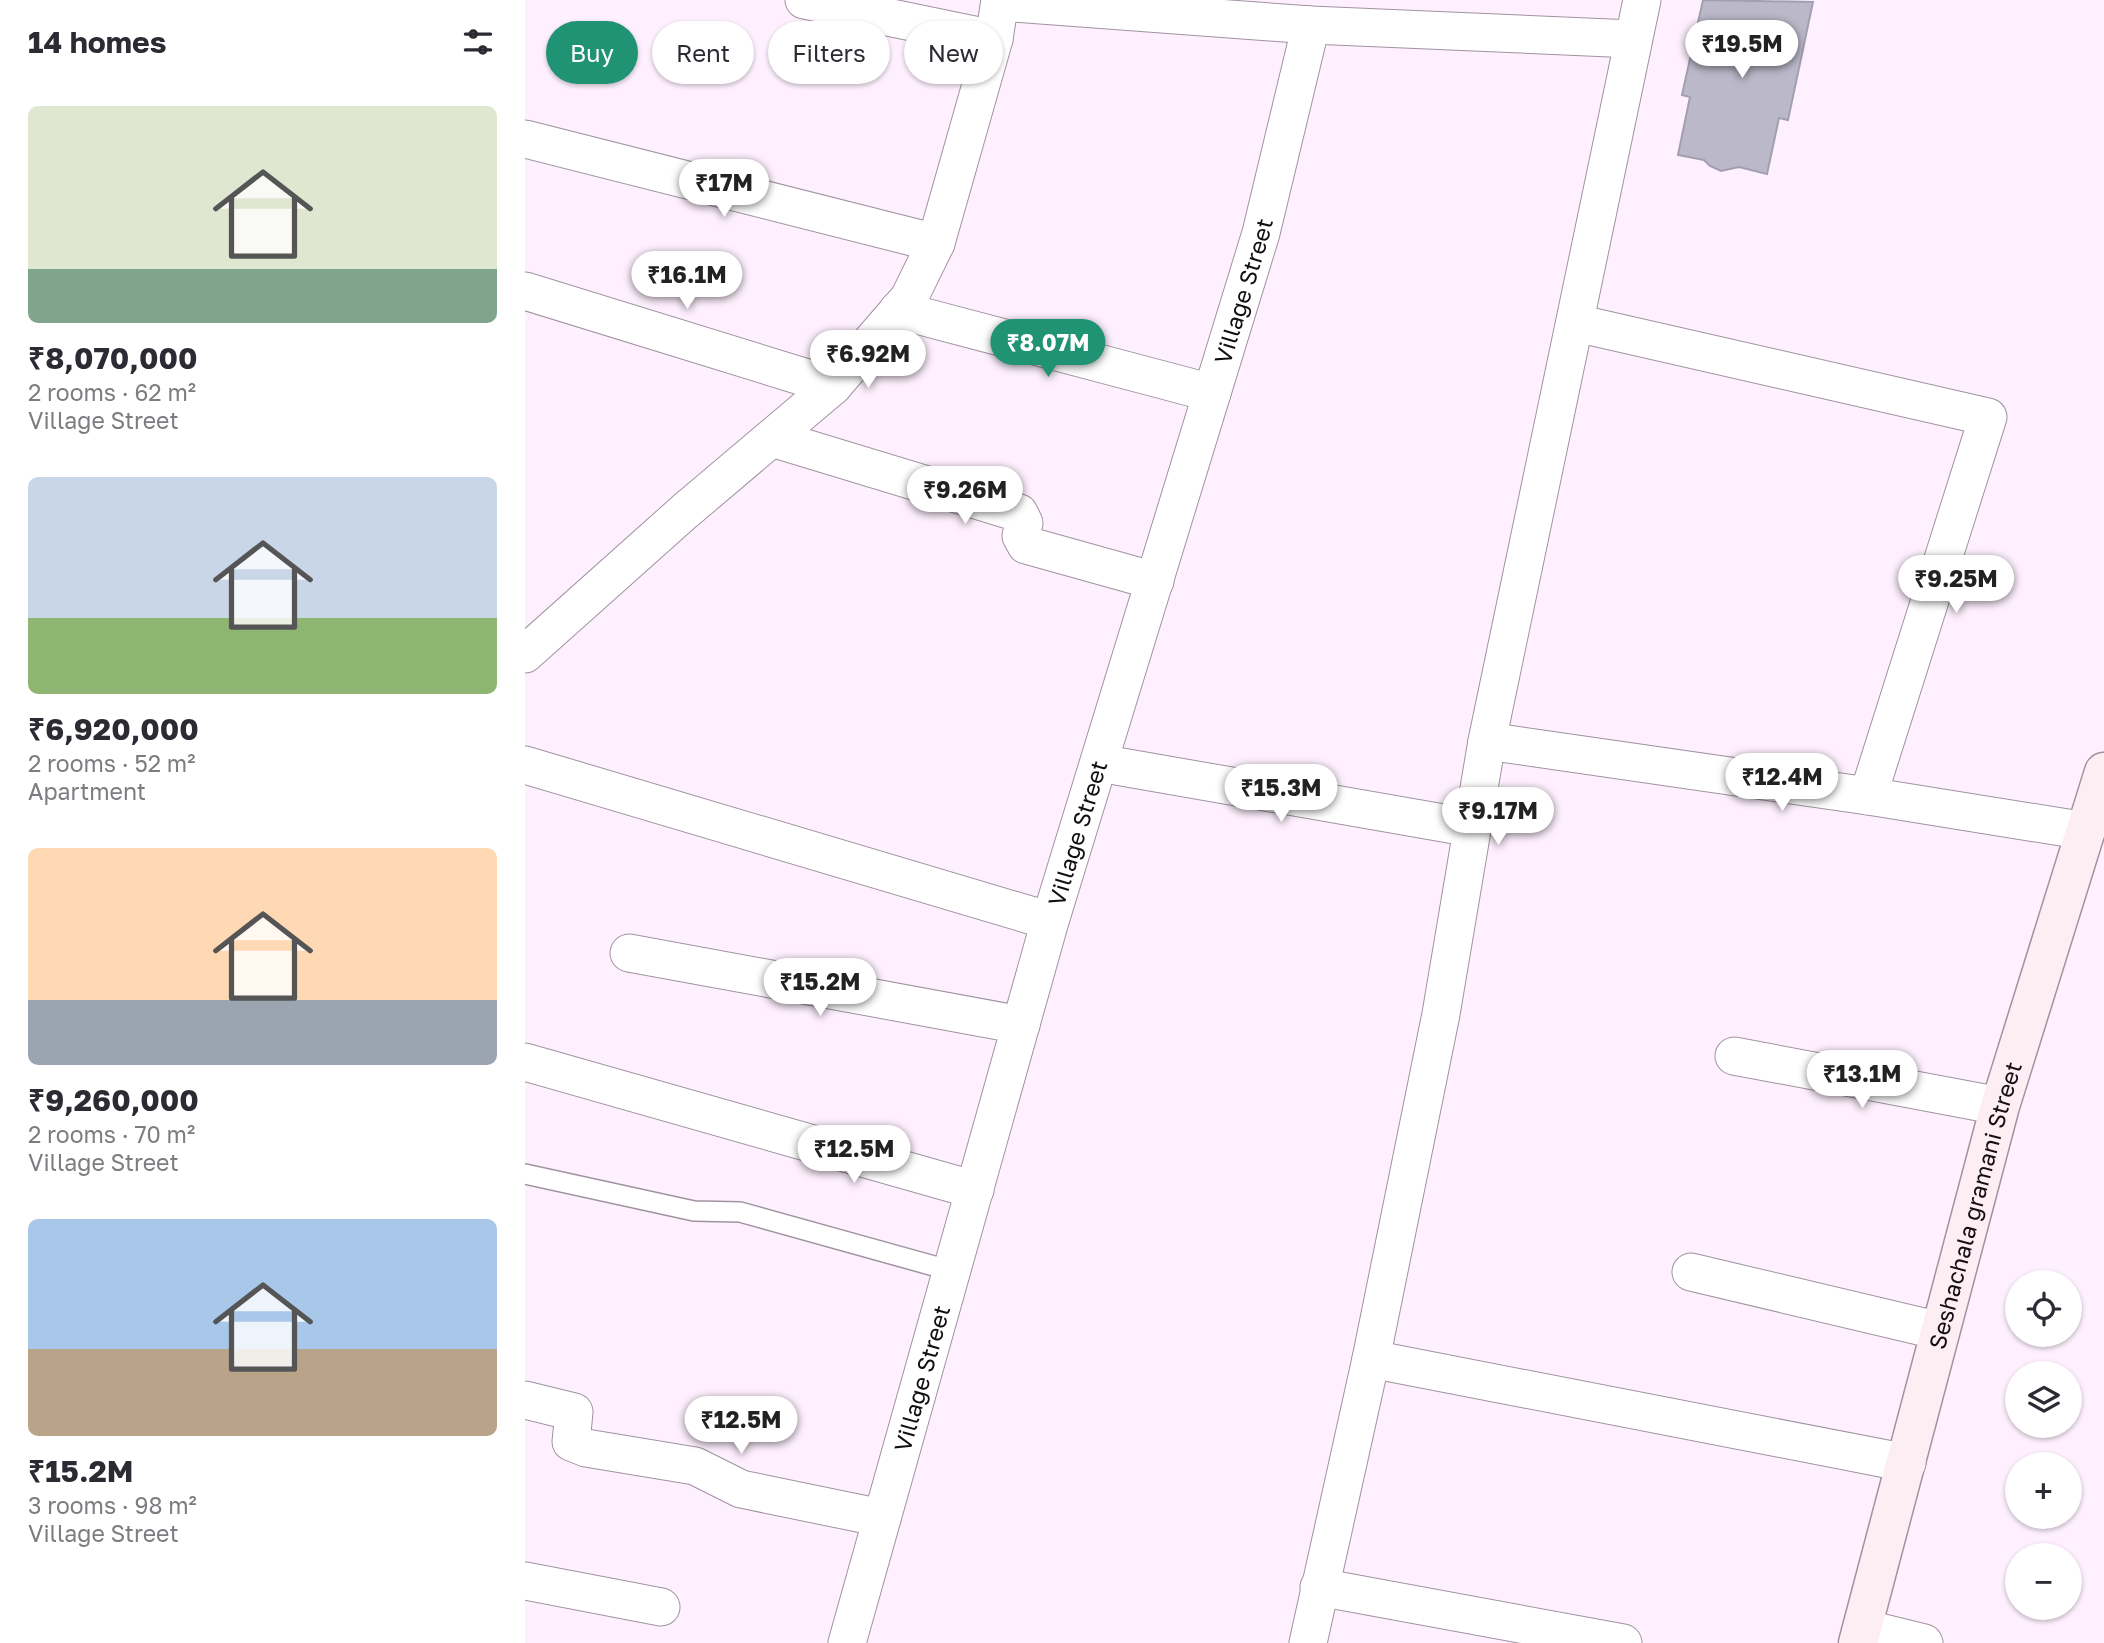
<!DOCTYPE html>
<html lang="en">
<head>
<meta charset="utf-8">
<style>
  :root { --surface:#fff; --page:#f7f7f7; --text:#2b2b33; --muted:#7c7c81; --accent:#219375 }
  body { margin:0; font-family:"Golos Text",sans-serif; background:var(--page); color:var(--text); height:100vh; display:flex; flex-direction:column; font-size:26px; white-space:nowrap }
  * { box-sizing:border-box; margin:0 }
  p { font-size:23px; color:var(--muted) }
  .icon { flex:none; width:38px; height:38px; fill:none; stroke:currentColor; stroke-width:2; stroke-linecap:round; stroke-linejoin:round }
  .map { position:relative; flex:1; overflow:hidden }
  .details { display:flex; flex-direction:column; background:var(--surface); width:525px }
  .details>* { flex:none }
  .top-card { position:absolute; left:21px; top:21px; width:665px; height:63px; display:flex; gap:14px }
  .tools { position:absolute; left:1480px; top:1270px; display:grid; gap:14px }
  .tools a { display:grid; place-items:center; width:77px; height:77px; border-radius:50%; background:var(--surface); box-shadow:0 2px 5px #0004; font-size:35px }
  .price { position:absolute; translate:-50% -60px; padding:0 16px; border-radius:24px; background:#fff; color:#222; font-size:23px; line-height:46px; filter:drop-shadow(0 2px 4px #0008) }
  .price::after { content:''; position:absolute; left:50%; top:42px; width:21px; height:16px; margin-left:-10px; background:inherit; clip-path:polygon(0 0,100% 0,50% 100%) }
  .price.on { background:var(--accent); color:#fff }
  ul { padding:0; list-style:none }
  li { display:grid; align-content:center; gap:14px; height:371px; padding:0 28px }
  li span { display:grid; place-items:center; height:217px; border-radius:10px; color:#555 }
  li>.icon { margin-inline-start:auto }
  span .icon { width:126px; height:126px; fill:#fffc; stroke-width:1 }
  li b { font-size:30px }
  h2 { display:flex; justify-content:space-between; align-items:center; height:84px; padding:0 28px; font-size:30px }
  .chip { padding:0 24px; border-radius:32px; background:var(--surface); box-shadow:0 2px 5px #0004; font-size:24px; line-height:63px }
  .chip.on { background:var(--accent); color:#fff }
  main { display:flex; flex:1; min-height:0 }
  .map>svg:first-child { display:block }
  .building { fill:#bbb8c9; stroke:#a2a0b0; stroke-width:2 }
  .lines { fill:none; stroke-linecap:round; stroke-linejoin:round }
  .lane-casing { stroke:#a093a0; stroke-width:22 }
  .street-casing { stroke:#a093a0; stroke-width:39 }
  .secondary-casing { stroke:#a093a0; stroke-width:41 }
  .lane { stroke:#fff; stroke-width:19 }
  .street { stroke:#fff; stroke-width:37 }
  .secondary { stroke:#fdeef3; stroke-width:38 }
  .labels { text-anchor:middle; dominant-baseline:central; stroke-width:7; stroke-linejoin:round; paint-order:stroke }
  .street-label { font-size:23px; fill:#130e13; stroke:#fff }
</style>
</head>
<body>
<main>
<section class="details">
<h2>14 homes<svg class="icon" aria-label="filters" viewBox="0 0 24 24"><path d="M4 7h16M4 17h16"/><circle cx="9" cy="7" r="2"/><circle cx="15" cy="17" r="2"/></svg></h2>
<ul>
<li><span style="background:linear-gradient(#dfe7d0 75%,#7fa58c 0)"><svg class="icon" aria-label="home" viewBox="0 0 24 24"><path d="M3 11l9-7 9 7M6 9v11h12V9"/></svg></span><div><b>₹8,070,000</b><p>2 rooms · 62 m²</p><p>Village Street</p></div></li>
<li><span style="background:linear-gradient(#c9d6e8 65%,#8fb573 0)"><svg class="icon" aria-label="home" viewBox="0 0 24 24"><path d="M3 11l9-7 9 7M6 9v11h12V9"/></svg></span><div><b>₹6,920,000</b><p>2 rooms · 52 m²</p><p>Apartment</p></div></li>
<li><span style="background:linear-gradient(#ffd9b3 70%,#9aa5b1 0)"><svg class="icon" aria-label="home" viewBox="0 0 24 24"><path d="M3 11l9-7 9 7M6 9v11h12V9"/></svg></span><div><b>₹9,260,000</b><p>2 rooms · 70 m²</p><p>Village Street</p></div></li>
<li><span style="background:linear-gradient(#a9c7e8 60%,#b9a48a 0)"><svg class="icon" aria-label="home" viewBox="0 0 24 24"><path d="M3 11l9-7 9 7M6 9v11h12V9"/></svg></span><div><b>₹15.2M</b><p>3 rooms · 98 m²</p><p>Village Street</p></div></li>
</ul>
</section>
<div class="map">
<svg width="1579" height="1643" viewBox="0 0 1579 1643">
  <rect width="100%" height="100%" fill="#fef0fe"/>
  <path class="building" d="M1178 0 1288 2 1263 120 1254 118 1242 174 1214 167 1196 171 1185 166 1179 160 1153 155 1165 97 1157 95Z"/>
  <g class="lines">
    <g class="lane-casing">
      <path id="lane" d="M0 1174 169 1211 215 1212 427 1271"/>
    </g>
    <g class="street-casing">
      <g id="street">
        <path d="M279 0 469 39"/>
        <path d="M475 2 786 25 1108 39"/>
        <path d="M0 139 411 243"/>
        <path d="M0 291 308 386"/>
        <path d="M373 310 687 393"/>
        <path d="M1051 323 1463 417 1343 796"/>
        <path d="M247 438 494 513 499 523 496 536 501 545 630 581"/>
        <path d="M0 654 159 512 308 386 384 298 411 243 469 39 475 0"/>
        <path d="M962 741 1343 796 1561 831"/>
        <path d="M574 763 947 828"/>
        <path d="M0 765 525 921"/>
        <path d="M104 953 496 1025"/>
        <path d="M1209 1056 1475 1106"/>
        <path d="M0 1062 450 1190"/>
        <path d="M1166 1272 1415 1331"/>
        <path d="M846 1359 1382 1463"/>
        <path d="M0 1400 49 1412 46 1442 61 1448 170 1466 216 1489 357 1518"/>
        <path d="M0 1581 136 1607"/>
        <path d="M794 1587 1098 1643"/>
        <path d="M1338 1628 1399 1643"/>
        <path id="s1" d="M322 1643 525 921 736 233 786 25"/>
        <path d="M783 1643 846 1359 916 1014 962 741 1117 0"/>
      </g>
    </g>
    <g class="secondary-casing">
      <g id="secondary">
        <path id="s2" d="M1333 1643 1475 1106 1579 772"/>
      </g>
    </g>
    <use href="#lane" class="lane"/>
    <use href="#street" class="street"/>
    <use href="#secondary" class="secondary"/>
  </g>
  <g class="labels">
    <g class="street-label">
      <text stroke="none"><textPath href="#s1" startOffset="1409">Village Street</textPath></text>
      <text stroke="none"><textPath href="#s1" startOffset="842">Village Street</textPath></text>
      <text stroke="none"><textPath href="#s2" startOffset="453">Seshachala gramani Street</textPath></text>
      <text stroke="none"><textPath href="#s1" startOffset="275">Village Street</textPath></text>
    </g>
  </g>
</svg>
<div class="tools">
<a><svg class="icon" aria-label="locate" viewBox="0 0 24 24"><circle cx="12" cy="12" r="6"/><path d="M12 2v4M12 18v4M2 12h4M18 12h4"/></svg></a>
<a><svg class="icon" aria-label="layers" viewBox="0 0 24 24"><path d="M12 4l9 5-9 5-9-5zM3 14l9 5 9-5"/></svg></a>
<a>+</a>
<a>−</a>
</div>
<b class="price" style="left:1217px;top:80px">₹19.5M</b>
<b class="price" style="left:199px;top:219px">₹17M</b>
<b class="price" style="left:162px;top:311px">₹16.1M</b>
<b class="price on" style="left:523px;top:379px">₹8.07M</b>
<b class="price" style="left:343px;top:390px">₹6.92M</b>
<b class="price" style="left:440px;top:526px">₹9.26M</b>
<b class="price" style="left:1431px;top:615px">₹9.25M</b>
<b class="price" style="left:1257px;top:813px">₹12.4M</b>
<b class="price" style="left:756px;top:824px">₹15.3M</b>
<b class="price" style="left:973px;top:847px">₹9.17M</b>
<b class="price" style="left:295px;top:1018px">₹15.2M</b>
<b class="price" style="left:1337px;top:1110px">₹13.1M</b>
<b class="price" style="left:329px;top:1185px">₹12.5M</b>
<b class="price" style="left:216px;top:1456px">₹12.5M</b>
<div class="top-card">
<a class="chip on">Buy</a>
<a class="chip">Rent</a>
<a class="chip">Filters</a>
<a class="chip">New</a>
</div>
</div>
</main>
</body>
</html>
